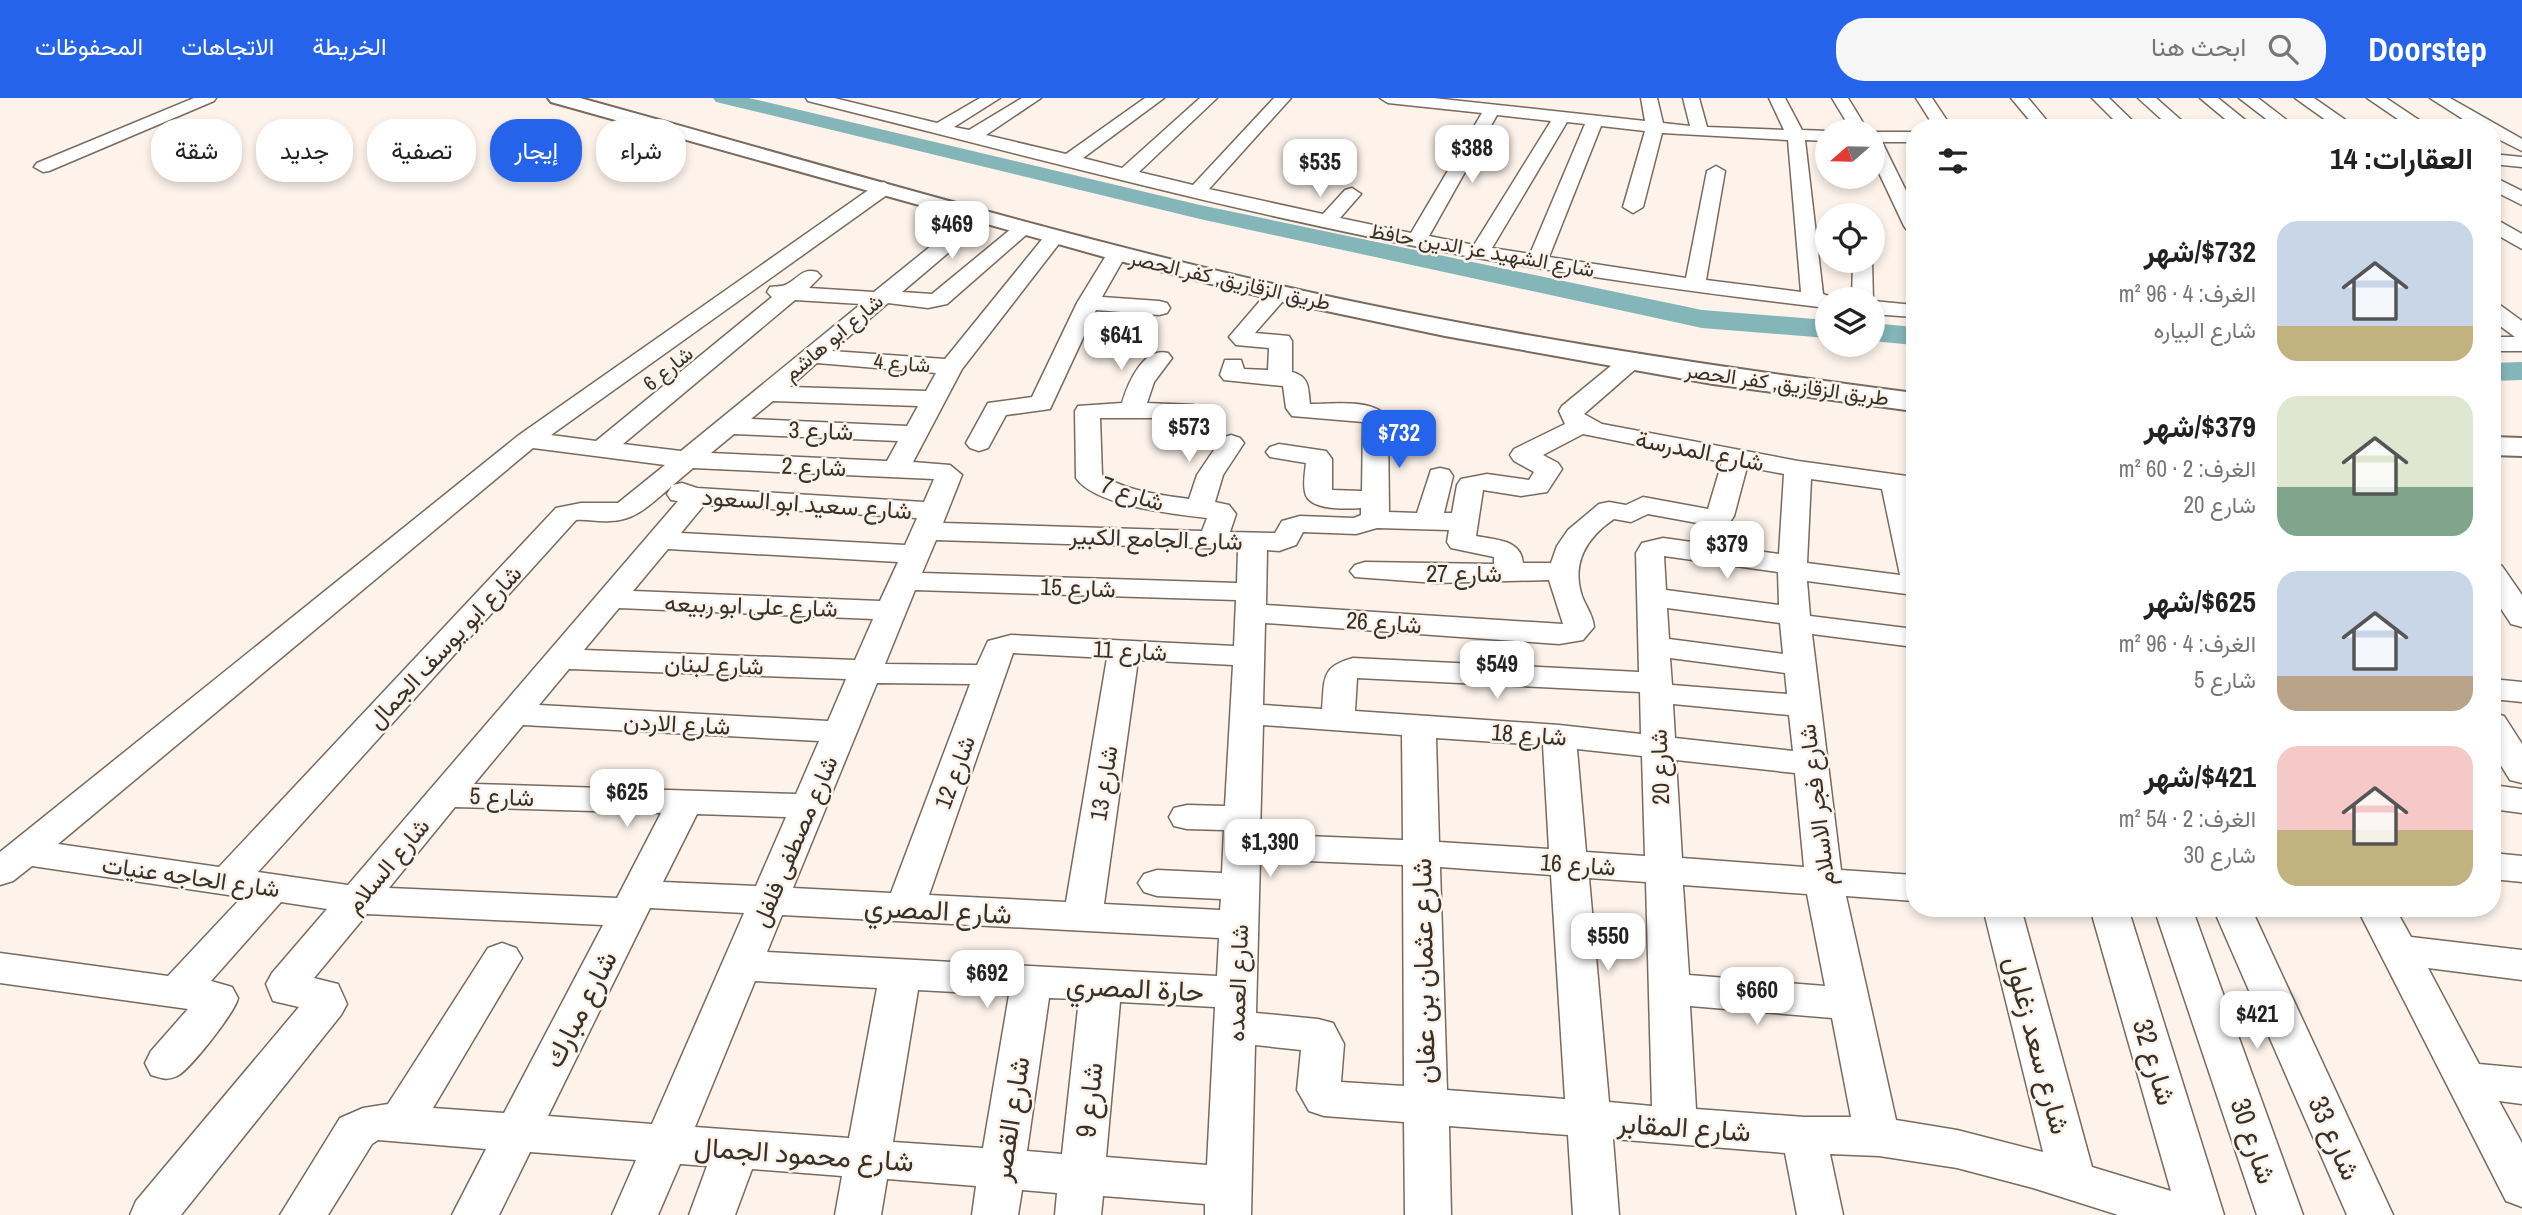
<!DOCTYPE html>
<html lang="ar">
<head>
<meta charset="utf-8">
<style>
  :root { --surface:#fff; --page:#f6f6f6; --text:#222; --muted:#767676; --accent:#2563eb }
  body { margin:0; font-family:"Archivo Narrow",Vazirmatn,sans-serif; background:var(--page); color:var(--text); direction:rtl; height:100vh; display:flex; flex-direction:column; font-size:26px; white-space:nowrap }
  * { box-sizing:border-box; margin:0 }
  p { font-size:23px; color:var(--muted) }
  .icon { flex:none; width:38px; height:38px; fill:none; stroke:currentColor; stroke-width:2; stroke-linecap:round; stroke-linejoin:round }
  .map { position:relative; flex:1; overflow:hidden; direction:ltr }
  .sheet { position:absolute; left:1906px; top:21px; width:595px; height:798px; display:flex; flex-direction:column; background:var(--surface); border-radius:28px; box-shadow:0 4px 10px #0003; direction:rtl }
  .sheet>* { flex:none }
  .banner { position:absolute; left:21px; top:21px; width:665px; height:63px; direction:rtl; display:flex; gap:14px }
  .needle { width:46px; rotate:250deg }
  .fabs { position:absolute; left:1815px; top:21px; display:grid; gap:14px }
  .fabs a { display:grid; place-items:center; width:70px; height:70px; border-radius:50%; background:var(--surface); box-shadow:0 4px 10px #0003; font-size:35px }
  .price { position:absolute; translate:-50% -60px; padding:0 16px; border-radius:14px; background:#fff; color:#222; font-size:23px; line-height:46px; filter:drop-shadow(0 2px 4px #0008) }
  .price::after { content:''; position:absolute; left:50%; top:42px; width:21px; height:16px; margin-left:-10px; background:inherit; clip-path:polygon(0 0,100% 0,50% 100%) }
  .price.selected { background:var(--accent); color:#fff }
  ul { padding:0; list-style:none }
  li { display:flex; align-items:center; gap:21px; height:175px; padding:0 28px }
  li span { display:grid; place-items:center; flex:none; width:196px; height:140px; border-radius:21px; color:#555 }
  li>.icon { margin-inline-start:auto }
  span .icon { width:84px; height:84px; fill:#fffc; stroke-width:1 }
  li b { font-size:30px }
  h2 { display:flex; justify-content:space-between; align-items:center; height:84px; padding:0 28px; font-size:30px }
  .tag { padding:0 24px; border-radius:28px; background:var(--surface); box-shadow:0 4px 10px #0003; font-size:24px; line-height:63px }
  .tag.selected { background:var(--accent); color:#fff }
  header { display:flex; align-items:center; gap:42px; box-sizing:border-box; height:98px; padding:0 35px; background:var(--accent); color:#fff }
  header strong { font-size:33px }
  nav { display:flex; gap:38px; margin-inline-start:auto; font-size:24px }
  .search { width:490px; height:63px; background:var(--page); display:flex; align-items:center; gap:18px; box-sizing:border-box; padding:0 24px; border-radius:28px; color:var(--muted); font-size:26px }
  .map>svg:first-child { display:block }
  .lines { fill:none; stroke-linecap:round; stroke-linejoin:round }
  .canal { fill:#84b5b8; fill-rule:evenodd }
  .street-casing { stroke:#786a5e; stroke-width:3 }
  .secondary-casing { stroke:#786a5e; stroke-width:4 }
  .street { fill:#fff; fill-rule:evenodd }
  .secondary { fill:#fff; fill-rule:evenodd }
  .labels { text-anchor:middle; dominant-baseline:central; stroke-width:5; stroke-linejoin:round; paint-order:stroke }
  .far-street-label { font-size:21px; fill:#37312b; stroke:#fdf3eb }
  .street-label { font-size:24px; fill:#37312b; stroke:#fdf3eb }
  .near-street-label { font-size:28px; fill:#37312b; stroke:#fdf3eb }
</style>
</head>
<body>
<header>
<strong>Doorstep</strong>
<div class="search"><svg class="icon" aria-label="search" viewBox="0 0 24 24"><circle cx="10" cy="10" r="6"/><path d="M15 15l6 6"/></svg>ابحث هنا</div>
<nav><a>الخريطة</a><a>الاتجاهات</a><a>المحفوظات</a></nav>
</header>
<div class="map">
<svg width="2522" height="1117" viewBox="0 0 2522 1117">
  <rect width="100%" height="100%" fill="#fdf3eb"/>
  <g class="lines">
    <path class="canal" d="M713 0H749L1200 107 1702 212 1827 222V240L1702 230 1200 121 716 4Z
      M1872 225 1914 229V247L1872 243Z
      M2522 264V282L2492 283V265Z"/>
    <g class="street-casing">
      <path id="street" d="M194 0H216L214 3 49 73 43 74 34 69 37 65Z
        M806 0H834L937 25 980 0H1000L954 29 969 32 1022 0H1041L986 37 1066 56 1145 0H1164L1083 60 1122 70 1200 0H1217L1139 74 1193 87 1274 0H1291L1209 91 1323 116 1345 92 1352 90 1361 96 1340 120 1411 135 1482 15 1388 5 1380 0H1433L1645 23 1641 0H1657L1663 25 1690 28 1683 0H1699L1707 29 1784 32 1769 0H1785L1802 32 1829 33 1827 43 1805 42 1823 196 1837 201H1827V210C1710 196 1593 180 1477 160 1252 119 1031 59 808 3ZM1497 17 1551 23 1474 147 1429 138ZM1567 24 1585 26 1530 156 1492 150ZM1601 28 1645 33 1623 109 1633 115 1643 109 1662 35 1788 42 1801 194 1706 182 1725 73 1716 68 1707 73 1686 180 1549 159Z
        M1832 0H1848L1868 33H1852Z
        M1916 0H1932L1952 30H1935Z
        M2011 0H2028L2053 30H2036Z
        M2092 0H2109L2140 30H2122Z
        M2138 0H2156L2190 30H2171Z
        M2200 0H2218L2255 30H2236Z
        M2239 0H2258L2297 30H2278Z
        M2295 0H2314L2357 30H2337Z
        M2367 0H2386L2431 30H2411Z
        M2430 0H2450L2522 41V53L2492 38V30H2477Z
        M1872 34H1914V44H1882L1914 109V134L1907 132 1904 128 1872 60Z
        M2492 56 2522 59V69L2492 66Z
        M2492 78 2522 93V107L2492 92Z
        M884 84 893 90 891 94 551 337 596 343 772 199 767 194 770 189C776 188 783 189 787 186 799 180 802 170 817 174L821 178 809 190 874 194 973 114H987L990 118 987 122 902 194 932 196 1017 126H1031L1034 130 947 206 928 210 888 205 832 253 945 261 1048 134H1062L1065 138 962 271 913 364 950 367 962 377 943 425 1202 433 1207 420C1174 416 1095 408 1076 380L1075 313 1078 308 1122 305C1128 285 1143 249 1168 255L1172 260 1154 284 1147 305 1193 307 1200 314 1197 324 1206 326 1210 331 1206 336 1197 339 1174 334 1170 329 1174 320H1100L1102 377C1125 393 1161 397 1189 401L1197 377 1222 340 1231 337 1240 340 1244 345 1223 377 1215 404 1229 407 1236 416 1230 434 1275 435 1282 423 1300 418 1354 420 1361 417V410C1347 411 1308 413 1305 394 1303 385 1305 374 1306 365L1270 359 1266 354 1270 349 1279 346 1326 353 1332 361V392L1362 393 1363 324 1292 318 1286 310 1283 288 1224 282 1220 277 1225 262H1241L1244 271 1268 272 1269 250 1236 247 1229 239 1271 190H1287L1290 195 1255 235 1289 238 1292 243V274C1310 279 1308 290 1310 306 1332 306 1374 300 1388 320L1389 414 1417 415 1431 372 1440 370 1449 372 1453 378 1444 415H1452L1457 387 1461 381 1487 376 1529 382 1534 374 1514 363 1510 357 1514 351 1565 326 1559 313 1562 308 1623 258H1639L1643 263 1639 268 1584 316 1602 326 1798 363 1914 379V395L1910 394 1914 416V497L1807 483 1810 518 1914 531V549L1812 536 1841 772 1914 777V803L1846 798 1896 1022 1957 1032 2043 1054 1983 810H2021L2092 1069 2171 1093 2090 810H2128L2224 1117H2118L2033 1090 1957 1070 1879 1058 1830 1056 1843 1117H1797L1785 1055 1613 1041 1619 1117H1573L1568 1037 1449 1028 1451 1117H1405L1404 1024 1324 1018 1309 1013 1297 992 1301 952 1255 947 1251 1117H1205V1106L1103 1098 1101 1117H1055L1057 1095 1022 1092 1018 1117H972L976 1088 887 1081 881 1117H835L842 1078 752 1071 735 1117H689L707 1068 680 1066 658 1117H612L636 1062 530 1054 499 1117H452L486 1051 378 1042 372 1046 328 1117H280L340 1020 363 1010 388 1006 488 850 502 845 516 850 522 860 433 1010 504 1015 603 827 367 816 314 880 338 886 347 906 341 917 181 1117H130L136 1103 299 909 273 903 266 886 272 875 327 811 281 804 211 883 232 889 238 900C236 913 189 973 177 978 167 983 161 980 151 977L145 965 151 953 188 911 0 885V855L168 878 242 799 32 768 13 783 0 787V754L519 337 877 86ZM795 202 861 206 681 353 623 346ZM817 265 936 275 926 293 790 289ZM773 303 918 308 907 328 751 321ZM734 336 898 343 887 363 711 355ZM1583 336 1722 364 1708 411 1643 399 1626 407 1609 404 1599 406 1568 432 1557 448 1551 465H1523C1521 441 1495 442 1476 438L1483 392 1521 398 1547 394 1562 371 1558 365 1543 357ZM533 350 665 367 618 405H581L556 410 219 769 58 746ZM1747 369 1784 376 1779 456 1663 440 1642 445 1636 455 1639 574 1353 560C1320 569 1325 581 1322 611L1263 607 1265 525 1559 546 1583 542 1594 529C1593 517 1586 509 1582 498 1571 465 1587 439 1614 421L1631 424 1648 416 1708 427 1730 424 1734 418ZM693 370 934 381 924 404 697 390 682 385 673 387ZM1811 381 1882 391 1900 477 1807 465ZM672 388 667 396 671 402 678 403 348 787 258 774 576 422C587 421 598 424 610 423 636 423 653 404 672 388ZM704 407 917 420 905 447 681 435ZM1377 430 1449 432 1447 444 1451 450 1494 459V466L1365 464 1355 467 1350 473 1355 479 1436 485 1549 482 1563 526 1266 507 1267 452 1279 453 1296 447 1303 434 1356 436ZM936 442 1238 451 1237 485 922 475ZM668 451 898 464 880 503 633 493ZM1664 458 1778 474 1779 507 1666 492ZM915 492 1236 502 1234 548 1011 537 988 543 977 567 885 566ZM619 510 873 521 855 562 584 552ZM1667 510 1780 525 1783 556 1669 541ZM1013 555 1107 560 1066 804 929 797ZM1670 560 1785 575 1787 596 1672 587ZM1138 562 1233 567 1225 708 1187 707 1174 710 1169 719 1174 728 1187 731 1224 732 1222 775 1157 772 1144 776 1138 785 1144 794 1157 798 1221 801 1220 812 1104 806ZM569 571 846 581 828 623 539 607ZM1357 580 1640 594 1641 636 1559 627 1355 613ZM877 585 970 586 891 795 793 790ZM1673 606 1789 617 1793 653 1675 640ZM523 627 819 643 796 696 474 686ZM1263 627 1402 637 1403 742 1260 736ZM1436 640 1543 647 1549 751 1439 744ZM1577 651 1642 658 1645 758 1586 754ZM1676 662 1795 675 1804 769 1682 760ZM455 709 661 715 617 800 389 790ZM697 716 786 719 756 788 663 784ZM1260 761 1403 767 1404 988 1341 984 1344 946 1333 925 1318 921 1256 915ZM1440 769 1551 777 1565 1001 1447 992ZM1589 780 1646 784 1652 1008 1609 1004ZM1683 787 1807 796 1825 888 1689 877ZM650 810 744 815 652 1026 548 1018ZM782 817 1219 840 1217 878 767 854ZM755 883 877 890 849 1040 695 1029ZM918 892 1009 897 983 1050 893 1044ZM1049 900 1079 901 1062 1056 1027 1053ZM1120 904 1215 909 1207 1067 1106 1059ZM1690 908 1832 920 1851 1019H1804L1696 1011Z
        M2492 119 2522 136V151L2492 134Z
        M1117 149 1124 151 1127 155 1102 199 1159 203 1167 205 1170 210 1167 215 1159 217 1096 212 1050 311 1006 317 988 350 979 353 970 350 966 345 988 305 1032 299 1077 205 1110 151Z
        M1872 162 1873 203 1914 207V219L1872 216V201H1852L1853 163Z
        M2492 205 2500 207 2522 223V253H2492V239H2515L2492 222Z
        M2492 465 2502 468 2522 497V529L2511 526 2492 497Z
        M2492 581 2522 584V604L2492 601Z
        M2492 615 2504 618 2522 646V685L2510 682 2492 653Z
        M2492 687 2522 691V715L2492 711Z
        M2492 755 2522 758V784L2492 781Z
        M2154 810H2192L2303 1117H2257Z
        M2213 810H2251L2393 1117H2347Z
        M2357 810H2395L2411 839 2522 852V882L2428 870 2479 966 2522 970V1006L2499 1003 2522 1045V1109L2506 1103Z"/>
    </g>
    <g class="secondary-casing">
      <path id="secondary" d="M548 0H580C812 64 1043 133 1277 187 1487 235 1701 267 1914 295V313L1713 286 1445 238 1279 203 1108 160 551 4Z
        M2492 339 2522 340V358L2492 357Z"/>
    </g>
    <use href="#street" class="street"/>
    <use href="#secondary" class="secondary"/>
  </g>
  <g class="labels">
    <g class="far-street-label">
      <text transform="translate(1482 152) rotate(10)">شارع الشهيد عز الدين حافظ</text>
      <text transform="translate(1230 182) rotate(13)">طريق الزقازيق, كفر الحصر</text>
      <text transform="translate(833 239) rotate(-40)">شارع ابو هاشم</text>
      <text transform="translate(902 265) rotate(4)">شارع 4</text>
      <text transform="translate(668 270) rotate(-39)">شارع 6</text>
      <text transform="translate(1787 286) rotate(8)">طريق الزقازيق, كفر الحصر</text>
    </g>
    <g class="street-label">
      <text transform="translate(821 332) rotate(2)">شارع 3</text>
      <text transform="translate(1700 352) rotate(11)">شارع المدرسة</text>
      <text transform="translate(814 368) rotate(2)">شارع 2</text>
      <text transform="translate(1133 395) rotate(18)">شارع 7</text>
      <text transform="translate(807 405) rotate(4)">شارع سعيد ابو السعود</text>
      <text transform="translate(1156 440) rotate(2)">شارع الجامع الكبير</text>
      <text x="1464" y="475">شارع 27</text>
      <text transform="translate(1078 489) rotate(2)">شارع 15</text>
      <text transform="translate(751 507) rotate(2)">شارع على ابو ربيعه</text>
      <text transform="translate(1384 524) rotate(4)">شارع 26</text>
      <text transform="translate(444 548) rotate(-47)">شارع ابو يوسف الجمال</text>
      <text transform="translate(1130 552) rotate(3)">شارع 11</text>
      <text transform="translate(714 566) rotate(2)">شارع لبنان</text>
      <text transform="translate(677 625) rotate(3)">شارع الاردن</text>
      <text transform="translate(1529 636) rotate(4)">شارع 18</text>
      <text transform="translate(1659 669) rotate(-92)">شارع 20</text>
      <text transform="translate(954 674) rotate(-70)">شارع 12</text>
      <text transform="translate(1103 685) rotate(-81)">شارع 13</text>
      <text transform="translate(502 698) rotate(2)">شارع 5</text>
      <text transform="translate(1816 707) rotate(-97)">شارع فجر الاسلام</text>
      <text transform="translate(794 743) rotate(-67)">شارع مصطفى فلفل</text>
      <text transform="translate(1578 766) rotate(4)">شارع 16</text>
      <text transform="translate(387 767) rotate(-50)">شارع السلام</text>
      <text transform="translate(191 778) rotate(8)">شارع الحاجه عنيات</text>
      <text transform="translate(1237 885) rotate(-88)">شارع العمده</text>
    </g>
    <g class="near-street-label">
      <text transform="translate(938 812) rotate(3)">شارع المصري</text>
      <text transform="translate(1423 873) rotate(-91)">شارع عثمان بن عفان</text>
      <text transform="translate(1135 890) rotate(3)">حارة المصري</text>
      <text transform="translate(580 911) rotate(-63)">شارع مبارك</text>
      <text transform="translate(2038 947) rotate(75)">شارع سعد زغلول</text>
      <text transform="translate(2155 964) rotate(73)">شارع 32</text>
      <text transform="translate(1089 1002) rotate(-84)">شارع 9</text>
      <text transform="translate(1010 1021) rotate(-81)">شارع القصر</text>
      <text transform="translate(1684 1029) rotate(4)">شارع المقابر</text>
      <text transform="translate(2335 1040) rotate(66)">شارع 33</text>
      <text transform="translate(2254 1043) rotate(71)">شارع 30</text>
      <text transform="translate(804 1056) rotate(4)">شارع محمود الجمال</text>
    </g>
  </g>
</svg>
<div class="fabs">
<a><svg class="needle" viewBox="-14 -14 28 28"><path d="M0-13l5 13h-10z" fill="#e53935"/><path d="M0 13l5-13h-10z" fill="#767676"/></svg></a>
<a><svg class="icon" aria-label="locate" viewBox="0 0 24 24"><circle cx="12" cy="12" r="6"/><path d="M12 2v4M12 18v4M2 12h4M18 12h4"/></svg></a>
<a><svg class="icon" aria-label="layers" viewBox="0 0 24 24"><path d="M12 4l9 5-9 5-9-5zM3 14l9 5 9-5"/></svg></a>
</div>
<b class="price" style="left:1472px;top:87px">$388</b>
<b class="price" style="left:1320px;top:101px">$535</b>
<b class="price" style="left:952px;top:163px">$469</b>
<b class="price" style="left:1121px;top:274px">$641</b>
<b class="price" style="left:1189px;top:366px">$573</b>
<b class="price selected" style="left:1399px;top:372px">$732</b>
<b class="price" style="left:1727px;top:483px">$379</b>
<b class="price" style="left:1497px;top:603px">$549</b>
<b class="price" style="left:627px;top:731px">$625</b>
<b class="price" style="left:1270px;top:781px">$1,390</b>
<b class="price" style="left:1608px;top:875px">$550</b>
<b class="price" style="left:987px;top:912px">$692</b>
<b class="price" style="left:1757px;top:929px">$660</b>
<b class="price" style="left:2257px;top:953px">$421</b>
<div class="banner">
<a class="tag">شراء</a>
<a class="tag selected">إيجار</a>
<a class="tag">تصفية</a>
<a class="tag">جديد</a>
<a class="tag">شقة</a>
</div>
<section class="sheet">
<h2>العقارات: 14<svg class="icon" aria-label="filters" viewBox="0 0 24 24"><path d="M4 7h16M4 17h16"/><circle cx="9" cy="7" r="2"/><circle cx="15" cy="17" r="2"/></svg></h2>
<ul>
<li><span style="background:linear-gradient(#c9d6e8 75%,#c2b280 0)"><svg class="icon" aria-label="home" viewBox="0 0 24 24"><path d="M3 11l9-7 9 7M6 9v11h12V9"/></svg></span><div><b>$732/شهر</b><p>الغرف: 4 · 96 m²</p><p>شارع البياره</p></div></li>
<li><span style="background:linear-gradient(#dfe7d0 65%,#7fa58c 0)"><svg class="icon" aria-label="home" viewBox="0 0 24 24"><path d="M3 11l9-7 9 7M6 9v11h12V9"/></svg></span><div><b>$379/شهر</b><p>الغرف: 2 · 60 m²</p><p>شارع 20</p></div></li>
<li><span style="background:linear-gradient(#c9d6e8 75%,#b9a48a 0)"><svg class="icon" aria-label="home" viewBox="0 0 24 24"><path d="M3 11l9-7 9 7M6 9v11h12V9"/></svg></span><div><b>$625/شهر</b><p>الغرف: 4 · 96 m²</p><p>شارع 5</p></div></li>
<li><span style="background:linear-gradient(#f6c9c9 60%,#c2b280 0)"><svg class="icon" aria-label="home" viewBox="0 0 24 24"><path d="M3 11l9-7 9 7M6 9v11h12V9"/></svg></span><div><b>$421/شهر</b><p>الغرف: 2 · 54 m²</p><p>شارع 30</p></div></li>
</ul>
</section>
</div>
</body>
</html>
